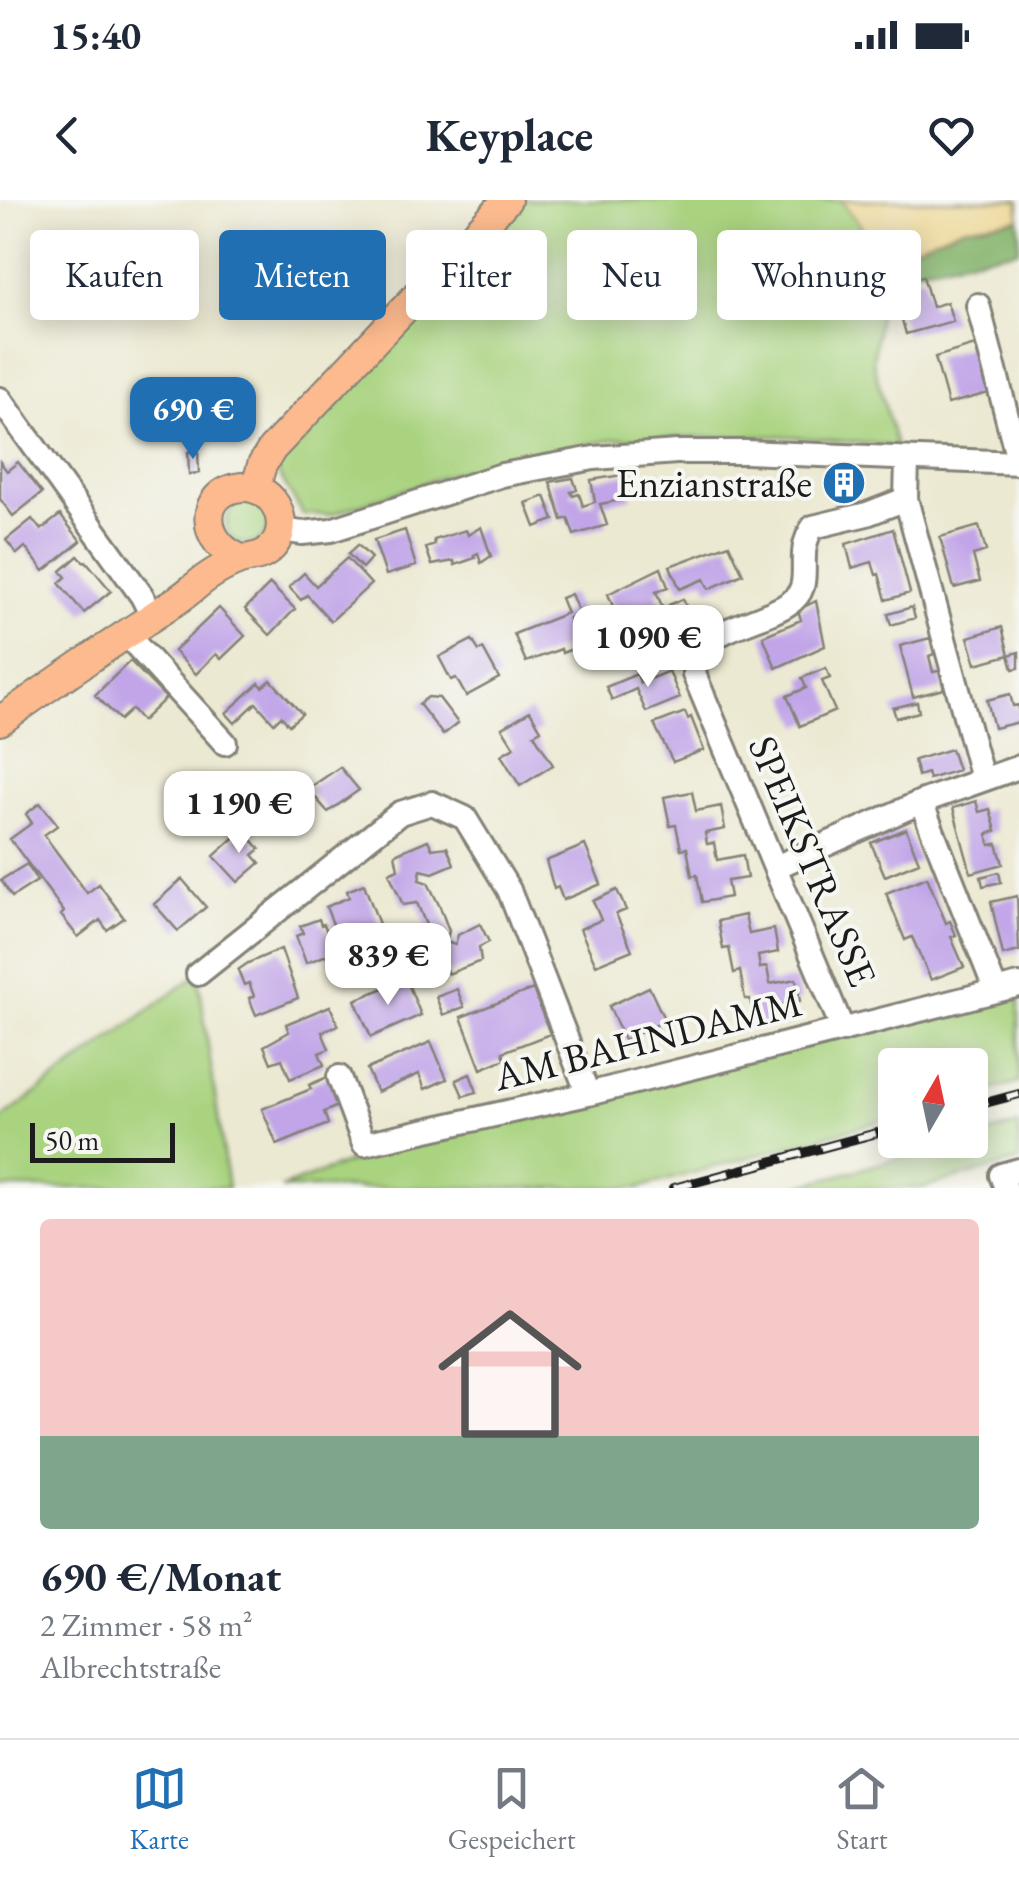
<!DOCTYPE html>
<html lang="de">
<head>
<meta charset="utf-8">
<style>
  :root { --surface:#fff; --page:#f6f6f7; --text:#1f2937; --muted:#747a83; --line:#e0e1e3; --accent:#1f6fb2 }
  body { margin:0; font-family:"EB Garamond",serif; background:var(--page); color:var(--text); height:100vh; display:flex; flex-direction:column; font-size:38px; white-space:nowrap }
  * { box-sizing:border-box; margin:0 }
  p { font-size:32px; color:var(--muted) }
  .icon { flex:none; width:55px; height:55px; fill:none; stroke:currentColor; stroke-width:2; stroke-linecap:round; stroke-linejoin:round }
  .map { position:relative; height:988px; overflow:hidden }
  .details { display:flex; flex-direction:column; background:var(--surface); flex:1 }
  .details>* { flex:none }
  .top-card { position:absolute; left:30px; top:30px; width:960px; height:90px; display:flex; gap:20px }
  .needle { width:65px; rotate:9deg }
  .controls { position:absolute; left:878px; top:848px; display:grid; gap:20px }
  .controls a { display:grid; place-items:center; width:110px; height:110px; border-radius:10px; background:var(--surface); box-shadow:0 5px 25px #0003; font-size:50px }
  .scale { position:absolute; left:30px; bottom:25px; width:145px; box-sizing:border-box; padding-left:10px; border:5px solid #1c1c1c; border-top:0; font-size:28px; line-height:35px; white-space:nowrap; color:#1c1c1c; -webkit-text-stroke:8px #f6f6f2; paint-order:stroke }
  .price { position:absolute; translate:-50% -85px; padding:0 22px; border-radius:20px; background:#fff; color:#222; font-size:32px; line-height:65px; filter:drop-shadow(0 2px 5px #0008) }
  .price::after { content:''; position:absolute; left:50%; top:60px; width:30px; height:22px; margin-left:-15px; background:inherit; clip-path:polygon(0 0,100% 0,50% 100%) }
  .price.active { background:var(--accent); color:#fff }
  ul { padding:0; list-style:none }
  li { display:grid; align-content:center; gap:20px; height:530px; padding:0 40px }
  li+li { border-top:2px solid var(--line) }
  li span { display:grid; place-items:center; height:310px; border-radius:10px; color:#555 }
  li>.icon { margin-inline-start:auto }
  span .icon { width:180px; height:180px; fill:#fffc; stroke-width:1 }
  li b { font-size:42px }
  .chip { padding:0 35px; border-radius:10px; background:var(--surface); box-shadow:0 5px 25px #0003; font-size:35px; line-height:90px }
  .chip.active { background:var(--accent); color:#fff }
  .status { display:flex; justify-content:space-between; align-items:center; height:70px; padding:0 50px; background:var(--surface); direction:ltr }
  .status svg { height:28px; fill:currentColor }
  header { display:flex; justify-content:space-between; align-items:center; height:130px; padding:0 40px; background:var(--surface); font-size:45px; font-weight:700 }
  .tabs { display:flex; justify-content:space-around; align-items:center; height:140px; border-top:2px solid var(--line); background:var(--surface); font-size:28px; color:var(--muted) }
  .tabs a { display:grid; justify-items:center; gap:5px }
  .tabs .active { color:var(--accent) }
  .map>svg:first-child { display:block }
  .green { fill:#a9d37f; stroke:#62784e; stroke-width:2.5 }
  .forest { fill:#86b56e; stroke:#516845; stroke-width:2.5 }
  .sand { fill:#eeda9e; stroke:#857b5d; stroke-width:2.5 }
  .building { fill:#c1a5e8 }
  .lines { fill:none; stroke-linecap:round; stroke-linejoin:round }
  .minor-casing { stroke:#848277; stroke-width:28 }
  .major-casing { stroke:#848277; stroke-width:32 }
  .minor { stroke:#fff; stroke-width:22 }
  .major { stroke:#fcba8e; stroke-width:28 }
  .rail-casing { stroke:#1c1c1c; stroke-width:10 }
  .rail { stroke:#f6f6f2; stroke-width:6; stroke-dasharray:19; stroke-linecap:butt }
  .labels { text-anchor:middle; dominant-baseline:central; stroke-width:8; stroke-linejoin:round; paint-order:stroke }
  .poi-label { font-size:40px; fill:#1c1c1c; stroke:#f6f6f2; text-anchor:end }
  .street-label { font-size:40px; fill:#1c1c1c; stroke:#f6f6f2 }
</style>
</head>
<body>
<div class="status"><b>15:40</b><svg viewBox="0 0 49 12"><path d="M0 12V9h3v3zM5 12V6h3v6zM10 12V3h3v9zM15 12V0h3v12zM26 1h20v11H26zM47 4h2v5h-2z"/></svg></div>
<header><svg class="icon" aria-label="back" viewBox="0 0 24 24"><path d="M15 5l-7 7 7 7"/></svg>Keyplace<svg class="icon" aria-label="heart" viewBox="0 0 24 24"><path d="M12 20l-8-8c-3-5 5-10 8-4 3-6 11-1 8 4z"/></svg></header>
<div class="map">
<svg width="1019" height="988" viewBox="0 0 1019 988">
  <rect width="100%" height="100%" fill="#f6f6f2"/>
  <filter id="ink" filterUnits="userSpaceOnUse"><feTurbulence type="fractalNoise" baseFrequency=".01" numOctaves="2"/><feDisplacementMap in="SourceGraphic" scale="20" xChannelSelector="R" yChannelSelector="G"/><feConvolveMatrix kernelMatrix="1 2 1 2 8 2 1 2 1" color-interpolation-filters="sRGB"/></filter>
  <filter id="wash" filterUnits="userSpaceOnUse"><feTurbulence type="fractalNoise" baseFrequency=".0048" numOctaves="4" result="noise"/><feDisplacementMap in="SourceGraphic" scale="40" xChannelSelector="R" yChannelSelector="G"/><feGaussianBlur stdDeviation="2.25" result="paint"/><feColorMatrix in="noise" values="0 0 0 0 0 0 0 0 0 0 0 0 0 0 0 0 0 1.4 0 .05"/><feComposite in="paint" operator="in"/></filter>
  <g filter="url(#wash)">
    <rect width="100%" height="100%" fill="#ece9d2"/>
    <path class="green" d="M514 0H841L886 59 873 162 896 246 784 236 615 239 456 272 330 315 303 314 271 262Z
      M226 323a21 21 0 1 1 42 0a21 21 0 1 1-42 0Z
      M198 774 228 988H0V920Z
      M1019 792V882L970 896V865H895V917L638 988H281L365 956 553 906Z
      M1019 925V961L921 988H792Z"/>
    <path class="forest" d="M1019 19V50L884 75 886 59 963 27Z"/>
    <path class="sand" d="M841 0H1019V19L963 27 886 59Z"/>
    <g id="blocks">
      <path class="building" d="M923 76 932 107 947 102 953 121 906 134 892 84Z
        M975 145 988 193 948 204 935 157Z
        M198 251 199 273 189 274 188 252Z
        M0 262 7 271 18 262 42 293 13 316 0 299Z
        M628 274 632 298 600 304 607 325 574 335 568 318 562 320 550 282 573 278 577 290 571 292 573 296 579 294 583 306 595 302 591 280Z
        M545 296 554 320 535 327 526 303Z
        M60 315 81 341 44 371 25 347 17 354 6 340 32 319 41 330Z
        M979 326 986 351 973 355 980 381 954 388 940 337Z
        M481 327 491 356 481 363 478 353 474 355 475 358 455 365 454 361 432 365 426 348 435 345 434 340 466 330 468 335Z
        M893 329 910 393 886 400 879 374 876 375 872 362 852 368 846 344Z
        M405 330 416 366 386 375 374 340Z
        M729 344 743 374 709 389 704 379 680 389 670 366Z
        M358 345 371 358 362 368 348 354Z
        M78 356 84 362 86 361 111 391 84 413 59 383 66 377 61 371Z
        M347 358 371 384 331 421 307 395 301 400 289 387 304 373 316 386Z
        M661 368 668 387 656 392 664 411 621 426 608 394Z
        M270 384 295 409 270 435 245 409Z
        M571 394 579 413 569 418 580 446 562 453 561 449 526 462 514 434 567 413 561 398Z
        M683 399 693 423 679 428 669 405Z
        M816 401 825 446 776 468 763 436 801 420 798 410Z
        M912 407 915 418 891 425 888 414Z
        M219 408 245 436 221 459 216 454 196 474 174 451Z
        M1002 427 1009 455 1019 452V468L1013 469 1009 455 976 464 968 437Z
        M930 438 934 454 929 456 933 472 939 471 944 489 913 497 900 446Z
        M472 440 479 451 483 449 499 478 466 496 456 478 451 480 439 457Z
        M130 461 166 498 142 521 132 509 120 520 95 495Z
        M826 468 830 478 822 481 835 511 800 526 787 496 806 488 802 478Z
        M669 471 680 498 646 512 636 489 612 500 606 487 637 474 640 483Z
        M271 480 302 514 289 525 281 516 274 523 256 503 235 523 226 513 259 483 263 487Z
        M1010 494 1013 506 1019 505V522L994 528 987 500Z
        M428 497 439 498 458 523 443 535 419 504Z
        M917 502 919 512 896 518 893 508Z
        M530 511 541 530 534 534 553 565 520 586 501 555 514 547 502 528Z
        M685 512 688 519 691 517 704 550 673 562 654 524Z
        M951 549 958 570 929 579 927 573 918 576 914 560Z
        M340 567 359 590 328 612 308 589Z
        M692 592 696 611 721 606 725 629 705 633 707 644 714 643 717 660 743 655 747 678 727 681 730 697 702 702 697 675 692 676 687 648 681 649 676 625 670 626 664 597Z
        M976 601 979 612 990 609 996 631 987 634 990 645 997 644 1003 664 971 673 953 608Z
        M40 603 58 625 44 635 87 693 99 684 124 718 107 730 100 720 78 737 61 715 64 712 10 639 32 623 26 614Z
        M906 629 919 662 885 676 871 643Z
        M243 630 260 649 253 655 260 663 238 682 214 656Z
        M428 640 432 649 447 647 454 664 433 673 421 670 419 680 428 683 440 707 449 731 446 742 455 745 458 735 480 724 489 742 479 747 481 761 448 774 444 765 430 767 416 735 425 731 426 725 417 703 403 705 389 673 398 669 395 654Z
        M585 645 601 684 563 700 558 687 554 689 546 661Z
        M27 664 37 681 12 697 1 680Z
        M999 672 1001 682 983 686 981 677Z
        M927 677 946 723 950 721 956 735 951 737 964 767 931 780 912 737 905 740 886 693Z
        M182 679 206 707 178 731 154 704Z
        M364 684 379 724 363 731 361 725 337 734 326 707 349 697 347 691Z
        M617 690 626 710 616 714 632 750 596 765 580 729 601 720 593 701Z
        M1017 696 1019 751 1003 755 991 702Z
        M745 715 749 734 774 729 778 752 758 756 760 768 767 767 770 784 796 779 800 801 780 805 783 820 756 826 750 799H745L740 771 734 773 729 748 723 749 718 721Z
        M319 719 321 725 324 724 335 752 306 763 296 736 303 733 300 726Z
        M281 749 298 798 256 815 249 798 254 796 249 783 244 785 238 770 248 763Z
        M406 779 421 815 371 837 355 800Z
        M649 787 665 821 624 840 609 806Z
        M457 789 464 807 443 815 436 797Z
        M533 789 550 834 503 852 505 859 481 869 461 817Z
        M330 806 338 825 322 832 329 849 319 853 324 865 290 879 282 859 271 863 264 846 289 832 286 824Z
        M431 842 447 879 425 889 419 874 377 892 367 869Z
        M470 874 477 892 463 896 456 880Z
        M330 876 342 904 324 912 328 924 277 945 262 909 311 889 309 885Z"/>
    </g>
  </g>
  <g filter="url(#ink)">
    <use href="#blocks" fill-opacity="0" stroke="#848277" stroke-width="2.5"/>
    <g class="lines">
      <g class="minor-casing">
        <path id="minor" d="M0 199 142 396 152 416
          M907 260 906 299 982 578
          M281 330 302 333 331 330 502 275 594 258 677 252H746L1019 263 978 105
          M126 434 225 543
          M921 602 996 791
          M776 667 921 602 1019 567
          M198 774 400 613 432 603 465 618 509 690 588 894
          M843 830 694 474C695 467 696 458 699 452 713 428 765 420 788 404 818 385 792 357 813 327L867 314 906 299
          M339 877 364 944 588 894 1019 785
          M1006 988 1001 975 1019 970"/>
      </g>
      <g class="major-casing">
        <path id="major" d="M255 289 262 265 272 249 507 0
          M0 521C58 479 117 440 176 401 187 394 196 385 206 378 216 371 229 364 240 360 250 357 260 358 268 351 295 329 276 285 242 287 197 291 200 345 242 359"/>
      </g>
      <use href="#minor" class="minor"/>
      <use href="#major" class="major"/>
      <g class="rail-casing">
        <path id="rail" d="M970 907 1019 894
          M674 988 895 928"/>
      </g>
      <use href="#rail" class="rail"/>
    </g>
  </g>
  <defs>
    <g id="building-disc" transform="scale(2.25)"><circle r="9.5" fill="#1f6fb2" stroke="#f6f6f2"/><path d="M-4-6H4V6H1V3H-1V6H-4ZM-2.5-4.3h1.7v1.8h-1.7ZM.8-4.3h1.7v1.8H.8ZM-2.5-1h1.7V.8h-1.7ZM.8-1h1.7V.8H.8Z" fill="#fff"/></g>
  </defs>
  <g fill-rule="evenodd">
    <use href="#building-disc" x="844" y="283"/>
  </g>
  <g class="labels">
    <g class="poi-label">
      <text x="812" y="283">Enzianstraße</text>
    </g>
    <g class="street-label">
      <text transform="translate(813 661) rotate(67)">SPEIKSTRASSE</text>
      <text transform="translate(648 839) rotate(-14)">AM BAHNDAMM</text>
    </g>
  </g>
</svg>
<div class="controls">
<a><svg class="needle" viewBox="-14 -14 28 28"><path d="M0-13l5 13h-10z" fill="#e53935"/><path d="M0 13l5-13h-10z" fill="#747a83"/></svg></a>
</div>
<div class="scale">50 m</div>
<b class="price active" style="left:193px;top:262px">690 €</b>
<b class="price" style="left:648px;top:490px">1 090 €</b>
<b class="price" style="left:239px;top:656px">1 190 €</b>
<b class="price" style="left:388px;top:808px">839 €</b>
<div class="top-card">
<a class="chip">Kaufen</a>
<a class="chip active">Mieten</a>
<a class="chip">Filter</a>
<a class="chip">Neu</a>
<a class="chip">Wohnung</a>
</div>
</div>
<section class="details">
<ul>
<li><span style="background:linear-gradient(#f6c9c9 70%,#7fa58c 0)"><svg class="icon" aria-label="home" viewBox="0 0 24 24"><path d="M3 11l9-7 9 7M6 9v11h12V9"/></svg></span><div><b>690 €/Monat</b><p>2 Zimmer · 58 m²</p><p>Albrechtstraße</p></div></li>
</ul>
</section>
<nav class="tabs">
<a class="active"><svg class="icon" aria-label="map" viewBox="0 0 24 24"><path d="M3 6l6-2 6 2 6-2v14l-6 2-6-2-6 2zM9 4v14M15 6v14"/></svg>Karte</a>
<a><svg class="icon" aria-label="saved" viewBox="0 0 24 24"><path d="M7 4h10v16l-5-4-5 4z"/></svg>Gespeichert</a>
<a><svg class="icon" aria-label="home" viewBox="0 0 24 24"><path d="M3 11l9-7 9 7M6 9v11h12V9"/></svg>Start</a>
</nav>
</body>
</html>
